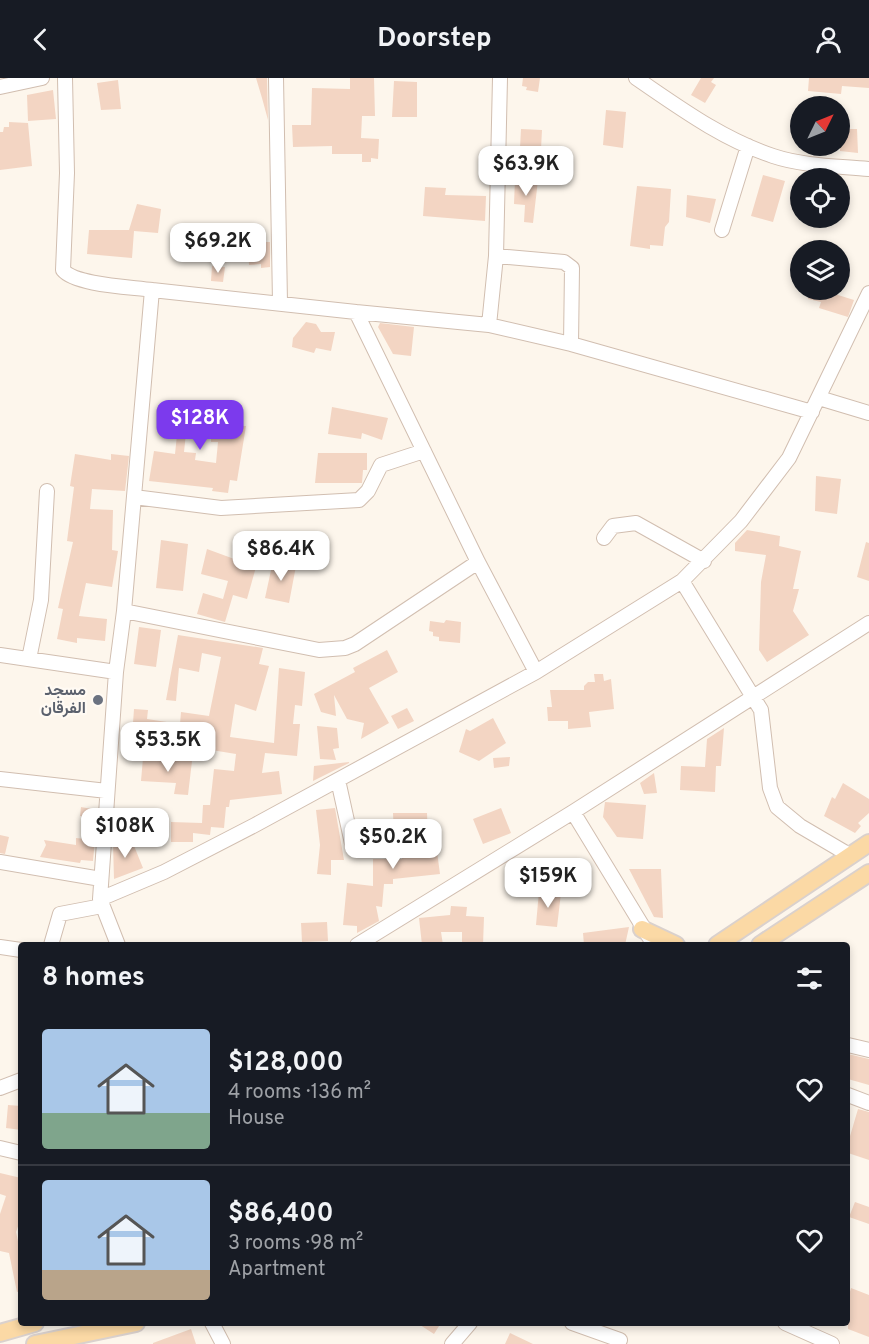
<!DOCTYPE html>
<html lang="en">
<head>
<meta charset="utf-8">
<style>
  :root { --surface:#171b24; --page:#20242c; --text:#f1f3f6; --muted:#9ea1a6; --line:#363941; --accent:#7c3aed }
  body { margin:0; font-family:Overpass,Vazirmatn,sans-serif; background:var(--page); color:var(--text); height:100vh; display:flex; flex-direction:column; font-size:22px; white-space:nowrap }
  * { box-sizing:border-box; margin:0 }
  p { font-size:20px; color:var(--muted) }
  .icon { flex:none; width:33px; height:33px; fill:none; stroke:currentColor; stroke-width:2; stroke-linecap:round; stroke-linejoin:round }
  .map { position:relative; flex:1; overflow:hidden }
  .panel { position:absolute; left:18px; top:864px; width:832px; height:384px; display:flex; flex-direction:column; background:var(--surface); border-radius:6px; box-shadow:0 3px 9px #0003 }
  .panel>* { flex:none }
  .needle { width:39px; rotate:47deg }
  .fabs { position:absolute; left:790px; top:18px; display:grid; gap:12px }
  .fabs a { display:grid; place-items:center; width:60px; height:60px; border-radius:50%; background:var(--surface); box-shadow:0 3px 9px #0003; font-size:30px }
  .price { position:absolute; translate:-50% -51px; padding:0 14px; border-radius:12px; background:#fff; color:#222; font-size:20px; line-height:39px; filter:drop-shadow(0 2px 3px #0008) }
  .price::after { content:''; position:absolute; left:50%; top:36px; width:18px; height:14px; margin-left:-9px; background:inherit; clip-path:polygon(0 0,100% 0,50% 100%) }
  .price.selected { background:var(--accent); color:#fff }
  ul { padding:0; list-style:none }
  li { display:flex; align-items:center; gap:18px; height:150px; padding:0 24px }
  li+li { border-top:2px solid var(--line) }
  li span { display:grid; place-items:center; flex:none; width:168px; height:120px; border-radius:6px; color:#555 }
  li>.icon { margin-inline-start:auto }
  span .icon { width:72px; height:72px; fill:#fffc; stroke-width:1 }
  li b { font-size:26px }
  h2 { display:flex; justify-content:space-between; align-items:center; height:72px; padding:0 24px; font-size:26px }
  header { display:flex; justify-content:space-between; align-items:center; height:78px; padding:0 24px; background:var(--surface); font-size:27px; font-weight:700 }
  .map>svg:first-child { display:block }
  .building { fill:#f3d5c3; fill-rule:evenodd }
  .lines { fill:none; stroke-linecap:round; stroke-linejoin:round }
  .minor-casing { stroke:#d1beb0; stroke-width:16 }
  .major-casing { stroke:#dad1cd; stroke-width:20 }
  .minor { stroke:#fff; stroke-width:14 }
  .major { stroke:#fbd9a5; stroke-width:16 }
  .worship-dot { fill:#6b7280; stroke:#fffaf3; stroke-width:2 }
  .labels { text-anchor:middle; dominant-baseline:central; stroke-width:4.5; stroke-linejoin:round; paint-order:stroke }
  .worship-label { font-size:16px; font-weight:bold; fill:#5b616d; stroke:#fffaf3; text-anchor:end }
</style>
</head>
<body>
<header><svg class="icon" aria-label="back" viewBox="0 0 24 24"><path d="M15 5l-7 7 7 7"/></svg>Doorstep<svg class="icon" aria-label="person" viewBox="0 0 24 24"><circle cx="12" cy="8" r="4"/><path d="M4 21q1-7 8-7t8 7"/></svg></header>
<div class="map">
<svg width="869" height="1266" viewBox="0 0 869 1266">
  <rect width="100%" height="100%" fill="#fdf6ec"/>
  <path class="building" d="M256 0H267L268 42 262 20Z
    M350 0H374L375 38H362L361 60 379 61 378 81 371 80V84H362V76H332V68L293 69 292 47H311L312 10 350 11Z
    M523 0H540L538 14 526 12 527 9 522 8Z
    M701 0H714L711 4 716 7 705 25 691 17Z
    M809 0H869V10L842 8 841 16 808 13Z
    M118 2 121 31 101 32 97 5Z
    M394 3 417 4V39H392Z
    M53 12 56 41 28 43 27 17Z
    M606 32 626 34 623 70 603 67Z
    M9 44 28 45 32 88 0 92V54H3L4 49H9Z
    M521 51 542 52 541 71 520 70Z
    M840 51H857L858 75 840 73Z
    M763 97 785 103 773 144 751 138Z
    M515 101 538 102 533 145 524 144 525 127 514 126Z
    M637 108 671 111 669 144 665 149 663 168 650 167V171L630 168Z
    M425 109 446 110 445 117 486 118 485 143 423 138Z
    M687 117 716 121 710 145 686 139Z
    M137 126 161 131 158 155 134 153 132 180 87 176 89 152H129Z
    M259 164H270V189L261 190V186L249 187 248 165Z
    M212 188 225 189 223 204 211 203Z
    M811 212H822L854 222 848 239 819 230 821 224 808 221Z
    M306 244 316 246 321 254H335L331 273 316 270 314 275 292 269 293 260Z
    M380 245 414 249 411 278 393 276 378 249Z
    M332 329 388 340 382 362 362 355 361 361 328 356Z
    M159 331 241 343V348H246L237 403 230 402 228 415 212 413 213 410 149 403 154 373 175 376 177 357 162 355 163 345H157ZM186 355 211 358V364H218L216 385 195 382 196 375 184 374Z
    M318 375H367V392H363L362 405H315Z
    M75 376 111 382V376L129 378 125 413 92 411 90 431 113 432 112 472 118 473 112 509 86 505 79 538 107 541 105 563 77 560V565L57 561 63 531 58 530 73 464 67 463 74 409 70 408Z
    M816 398 841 401 837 436 815 433Z
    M747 452 780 458 779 468 801 473 793 511H799L793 533 809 557 767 584 759 572 761 504 766 477 735 473V465Z
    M161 462 188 466 183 513 156 510Z
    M866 464 869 465V503L857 499Z
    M207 471 256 489 247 521 233 517 225 544 197 536 203 515 223 521 228 503 201 496Z
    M273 483 296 488 289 525 265 520Z
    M446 542 461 544 460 565 439 563V559L433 558V554L429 553 430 543 444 545Z
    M139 549 161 552 156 589 134 586Z
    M178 557 263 570 259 586 269 588 256 633 235 626 230 659 274 665 279 590 305 594 302 628 295 627 293 646H300L297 678 265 675 262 695 279 693 282 716 230 722 229 729H226L224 750 211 749 210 757 193 755V764H171V744L202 745 203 727H210L214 691 234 693 236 676 132 659 134 631 148 632 147 641 180 646 181 634 209 638 221 579 202 575 199 594 179 590 176 623 166 622Z
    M387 572 398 594 369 610 389 645 361 661 364 645 347 641 334 617 336 638 321 634 314 616 355 594 353 590Z
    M594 596H603L604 603 611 601 614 631 589 634 591 649 568 651V643H548L547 629H552L550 612H584V608L588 604H595Z
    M407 630 414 643 398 651 391 638Z
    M493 640 506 665 479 683 459 674 466 651 470 653Z
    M317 648 337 650 339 670 333 671 336 682 320 681Z
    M724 650 721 688H716L715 714 680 712 681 688 705 689 707 661Z
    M510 679 509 688 494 690 493 680Z
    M143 680 192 683 188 717 174 716 176 705 141 703Z
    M349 684V685L313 703 314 688Z
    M654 695 657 715 644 716 640 705Z
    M843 705 869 721V735L858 745 861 748 855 755 824 738 832 719 835 721Z
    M605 724 646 727 643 761 617 759 603 739Z
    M81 729 92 731 91 740 80 738Z
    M335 730 344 782H331V797L317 796 320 767 316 732Z
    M501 730 511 755 483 766 473 741Z
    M393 735H427L428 760 435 759 440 796 393 801V806H384L382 829 376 828 379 843 357 855V848L343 847 347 805 373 808V781H402L399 757 394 758Z
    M0 757 9 759 5 776 0 775Z
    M76 760 95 762 93 783 81 782 80 785 40 779 46 767 44 762 76 767Z
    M132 763 143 790 114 801 113 765Z
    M629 791H661L663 840 654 839Z
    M539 813 561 815 557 849 536 847Z
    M451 828 467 829 466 838 484 839 483 867H462V854H441L443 867H422L419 840 450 837Z
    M327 844 328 863 302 864 301 845Z
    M629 849 625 867H584L583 855Z
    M848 976 869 981V1007L848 1001Z
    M8 1027 21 1028V1052L6 1050Z
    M858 1031 869 1034V1082L848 1075V1065Z
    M0 1095 21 1100 18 1126 21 1127V1140L16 1154 21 1177V1213L17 1214 9 1175 0 1173V1136L6 1118 0 1116Z
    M855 1124 869 1129V1146L849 1139Z
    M851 1210 869 1217V1259L848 1251V1221Z
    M417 1245H441L434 1256Z
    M191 1251 196 1266H153V1265Z
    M510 1255 533 1266H505Z"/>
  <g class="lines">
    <g class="minor-casing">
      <path id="minor" d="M65 0 67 95 63 192C75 207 132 209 152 212L124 533 116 594 100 821 118 867
        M276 0 280 224
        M636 0C680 30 722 61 773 78 803 88 837 88 869 91
        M0 9 42 0
        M722 152 748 68
        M496 178 564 184 572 190 571 266
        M152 212 356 234 478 484 536 594
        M356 234 489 247 571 266 812 334
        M489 247 496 178 500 0
        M819 320 869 335
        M134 419 221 430 359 422 368 413 381 387 424 373
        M604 460 613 448 636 445 704 483
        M682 503 761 632 770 710 777 729 800 748 851 778
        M124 533 319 572 345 570 355 566 478 484
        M0 577 116 594
        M29 581 41 522 47 413
        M0 701 107 713
        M338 702 353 770
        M573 734 654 867
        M0 784 101 801
        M100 821 164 794 255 747 536 594 682 503 741 443 789 380 869 215
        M51 867 60 836 102 828
        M357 867 573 734 869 545
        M0 869 21 872
        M848 967 869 972
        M0 1010 21 1002
        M848 1017 869 1025
        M0 1070 21 1075
        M212 1245 223 1266
        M572 1245 620 1262
        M785 1245 832 1266
        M452 1266 470 1245"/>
    </g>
    <g class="major-casing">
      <path id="major" d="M642 851 676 867
        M717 867 869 765
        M760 867 869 795
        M0 1255 35 1245
        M35 1266 136 1245"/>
    </g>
    <use href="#minor" class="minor"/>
    <use href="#major" class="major"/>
  </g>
  <circle class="worship-dot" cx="98" cy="622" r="6"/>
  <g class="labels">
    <g class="worship-label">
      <text x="86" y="613">مسجد<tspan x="86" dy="18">الفرقان</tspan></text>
    </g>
  </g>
</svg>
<div class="fabs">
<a><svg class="needle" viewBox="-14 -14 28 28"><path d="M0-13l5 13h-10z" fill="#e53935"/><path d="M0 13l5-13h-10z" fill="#9ea1a6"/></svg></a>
<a><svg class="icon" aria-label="locate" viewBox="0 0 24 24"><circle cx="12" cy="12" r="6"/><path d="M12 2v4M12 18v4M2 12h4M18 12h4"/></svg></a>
<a><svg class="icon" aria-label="layers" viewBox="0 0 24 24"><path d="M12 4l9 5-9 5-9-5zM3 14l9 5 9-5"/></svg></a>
</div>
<b class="price" style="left:526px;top:119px">$63.9K</b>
<b class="price" style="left:218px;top:196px">$69.2K</b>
<b class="price selected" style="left:200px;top:373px">$128K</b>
<b class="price" style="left:281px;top:504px">$86.4K</b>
<b class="price" style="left:168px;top:695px">$53.5K</b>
<b class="price" style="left:125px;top:781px">$108K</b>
<b class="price" style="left:393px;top:792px">$50.2K</b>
<b class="price" style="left:548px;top:831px">$159K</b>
<section class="panel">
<h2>8 homes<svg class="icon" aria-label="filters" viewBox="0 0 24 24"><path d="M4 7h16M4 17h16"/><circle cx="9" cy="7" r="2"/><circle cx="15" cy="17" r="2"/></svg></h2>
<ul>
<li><span style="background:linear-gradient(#a9c7e8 70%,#7fa58c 0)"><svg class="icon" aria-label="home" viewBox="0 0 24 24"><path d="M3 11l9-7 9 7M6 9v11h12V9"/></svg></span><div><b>$128,000</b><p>4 rooms · 136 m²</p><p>House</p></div><svg class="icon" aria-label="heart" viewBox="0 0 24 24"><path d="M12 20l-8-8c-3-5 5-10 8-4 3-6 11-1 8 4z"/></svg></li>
<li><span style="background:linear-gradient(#a9c7e8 75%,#b9a48a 0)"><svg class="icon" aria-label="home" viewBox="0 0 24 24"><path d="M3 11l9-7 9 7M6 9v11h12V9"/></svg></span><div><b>$86,400</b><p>3 rooms · 98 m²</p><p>Apartment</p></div><svg class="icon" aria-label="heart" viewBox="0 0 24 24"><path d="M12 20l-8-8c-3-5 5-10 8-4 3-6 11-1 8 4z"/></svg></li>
</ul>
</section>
</div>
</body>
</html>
